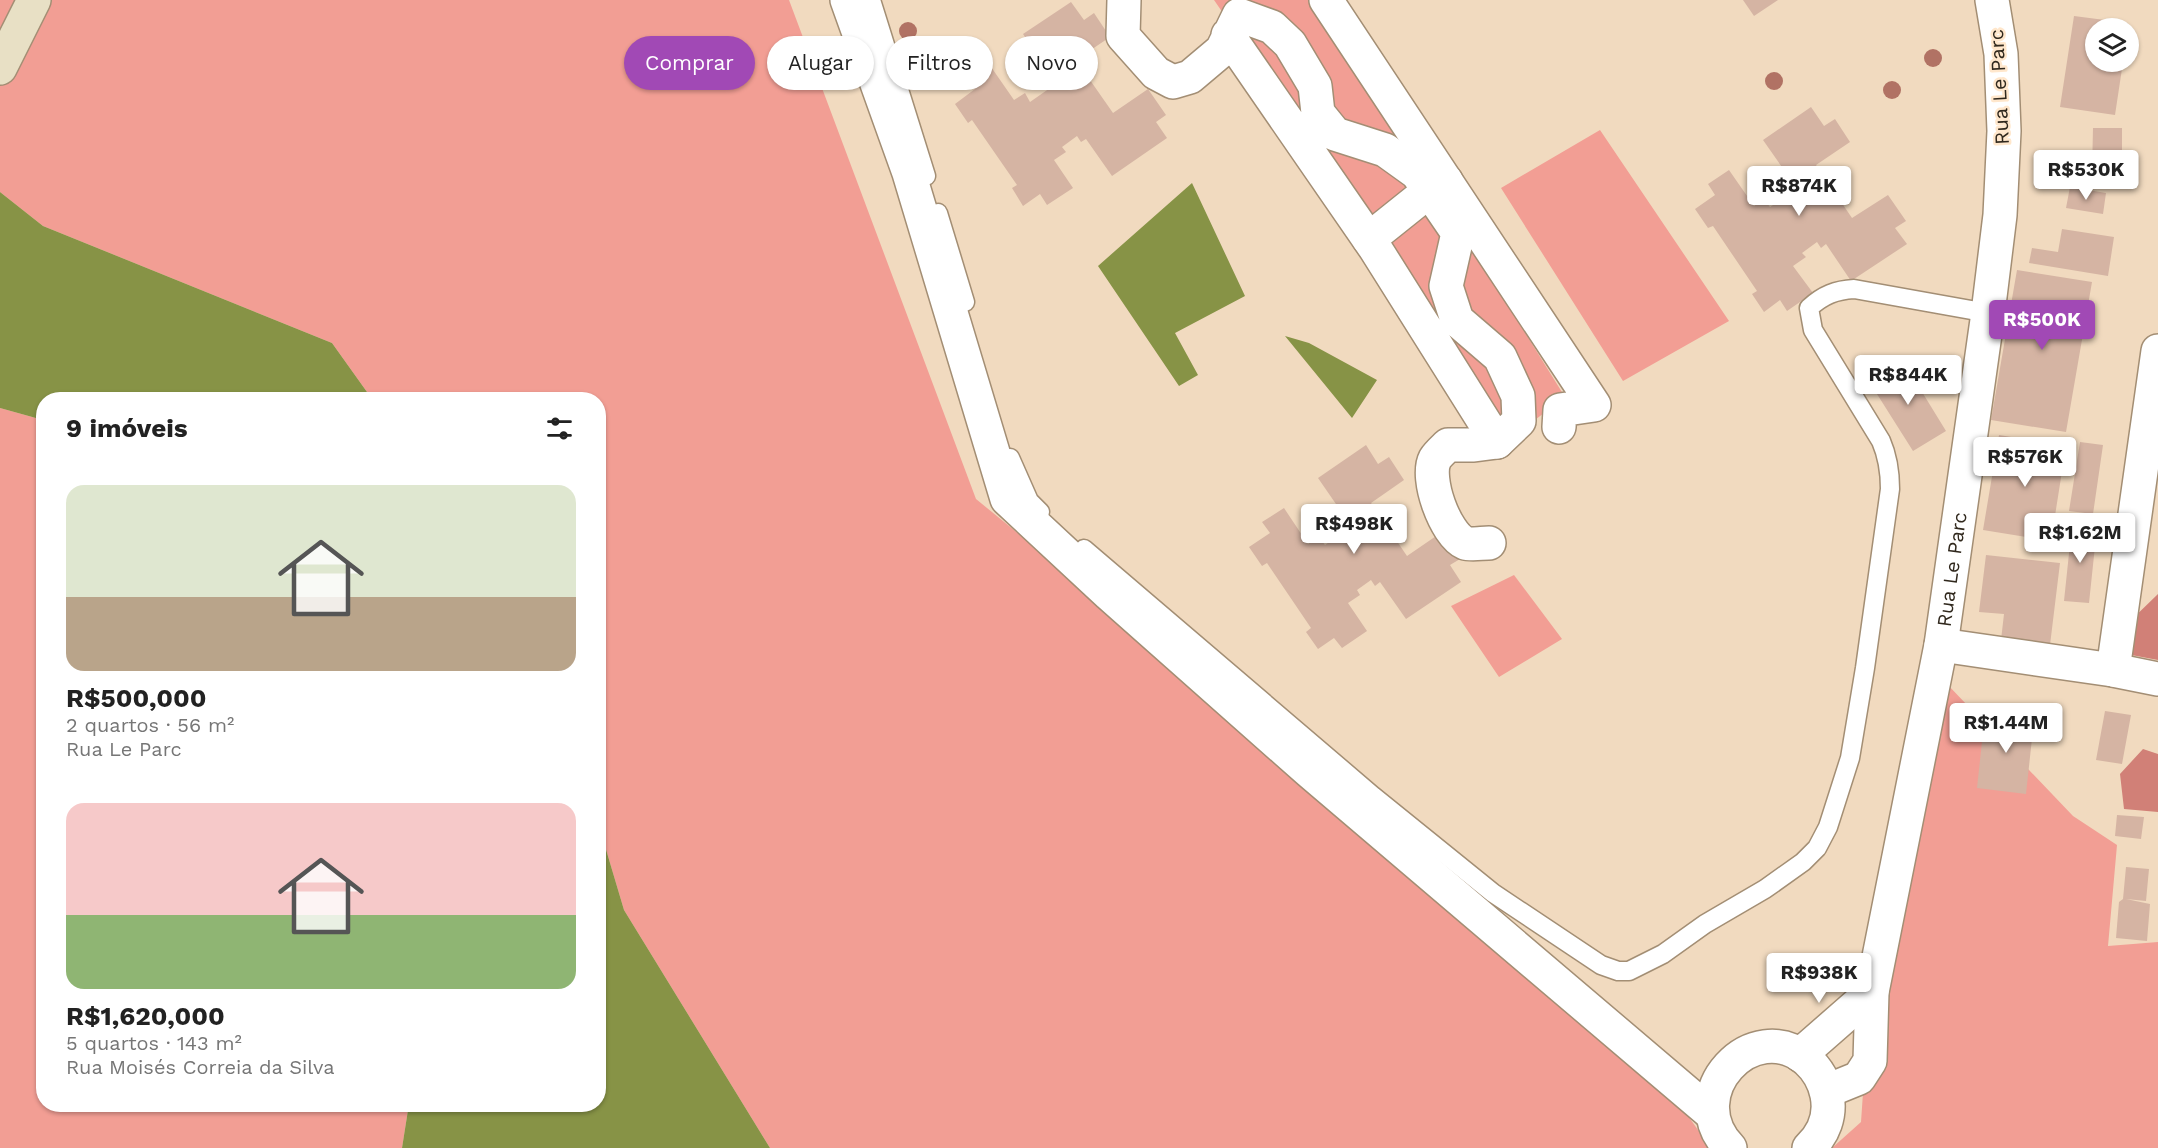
<!DOCTYPE html>
<html lang="pt">
<head>
<meta charset="utf-8">
<style>
  :root { --surface:#fff; --page:#f6f6f6; --text:#222; --muted:#767676; --accent:#a149b5 }
  body { margin:0; font-family:"Work Sans",sans-serif; background:var(--page); color:var(--text); height:100vh; display:flex; flex-direction:column; font-size:22px; white-space:nowrap }
  * { box-sizing:border-box; margin:0 }
  p { font-size:20px; color:var(--muted) }
  .icon { flex:none; width:33px; height:33px; fill:none; stroke:currentColor; stroke-width:2; stroke-linecap:round; stroke-linejoin:round }
  .map { position:relative; flex:1; overflow:hidden }
  .details { position:absolute; left:36px; top:392px; width:570px; height:720px; display:flex; flex-direction:column; background:var(--surface); border-radius:24px; box-shadow:0 2px 4px #0004 }
  .details>* { flex:none }
  .guide { position:absolute; left:624px; top:36px; width:570px; height:54px; display:flex; gap:12px }
  .fabs { position:absolute; left:2085px; top:18px; display:grid; gap:12px }
  .fabs a { display:grid; place-items:center; width:54px; height:54px; border-radius:50%; background:var(--surface); box-shadow:0 2px 4px #0004; font-size:30px }
  .price { position:absolute; translate:-50% -51px; padding:0 14px; border-radius:6px; background:#fff; color:#222; font-size:20px; line-height:39px; filter:drop-shadow(0 2px 3px #0008) }
  .price::after { content:''; position:absolute; left:50%; top:36px; width:18px; height:14px; margin-left:-9px; background:inherit; clip-path:polygon(0 0,100% 0,50% 100%) }
  .price.selected { background:var(--accent); color:#fff }
  ul { padding:0; list-style:none }
  li { display:grid; align-content:center; gap:12px; height:318px; padding:0 30px }
  li span { display:grid; place-items:center; height:186px; border-radius:18px; color:#555 }
  li>.icon { margin-inline-start:auto }
  span .icon { width:108px; height:108px; fill:#fffc; stroke-width:1 }
  li b { font-size:26px }
  h2 { display:flex; justify-content:space-between; align-items:center; height:72px; padding:0 30px; font-size:26px }
  .chip { padding:0 21px; border-radius:27px; background:var(--surface); box-shadow:0 2px 4px #0004; font-size:21px; line-height:54px }
  .chip.selected { background:var(--accent); color:#fff }
  .map>svg:first-child { display:block }
  .green { fill:#f29e94 }
  .forest { fill:#d18077 }
  .water { fill:#879346 }
  .building { fill:#d5b4a3 }
  .lines { fill:none; stroke-linecap:round; stroke-linejoin:round }
  .lane-casing { stroke:#a38e74; stroke-width:21 }
  .street-casing { stroke:#a38e74; stroke-width:36 }
  .secondary-casing { stroke:#a38e74; stroke-width:36 }
  .lane { stroke:#fff; stroke-width:18 }
  .street { stroke:#fff; stroke-width:33 }
  .secondary { stroke:#e8e0c5; stroke-width:33 }
  .tree { fill:#b17264 }
  .labels { text-anchor:middle; dominant-baseline:central; stroke-width:5; stroke-linejoin:round; paint-order:stroke }
  .street-label { font-size:20px; fill:#30281d; stroke:#ffe7cc }
</style>
</head>
<body>
<div class="map">
<svg width="2158" height="1148" viewBox="0 0 2158 1148">
  <rect width="100%" height="100%" fill="#f1dabf"/>
  <path class="green" d="M0 0H789L976 499 1042 553 1688 1116 1711 1148H770L624 910 599 826 598 399H372L332 343 43 226 0 192Z
    M1214 0H1316L1434 177 1367 222Z
    M1600 130 1729 321 1623 381 1501 188Z
    M1444 202 1565 397 1506 442 1379 241Z
    M0 408 43 420 44 1104H406L408 1110 402 1148H0Z
    M1514 575 1562 639 1499 677 1451 606Z
    M1947 684 2073 816 2117 845 2108 946 2158 942V1148H1832L1861 1122 1865 1064Z"/>
  <path class="forest" d="M2158 594V660L2126 654 2124 627Z
    M2143 749 2158 754V812L2124 809 2120 774Z"/>
  <path class="water" d="M1192 183 1245 296 1175 333 1198 375 1179 386 1098 266Z
    M0 192 43 226 332 343 372 399H44L43 420 0 408Z
    M1285 336 1309 343 1377 380 1352 418Z
    M599 826 624 910 770 1148H402L408 1110 406 1104H598Z"/>
  <path class="building" d="M1743 0H1778L1754 16Z
    M1071 2 1084 20 1094 13 1110 37 1076 60 1113 113 1148 89 1166 115 1156 122 1167 138 1112 176 1086 139 1081 142 1077 136 1062 147 1066 152 1054 160 1073 188 1047 205 1040 194 1023 206 1012 188 1017 185 972 120 968 123 955 104 975 89 968 79 989 64 1014 100 1025 93 1030 102 1050 88 1046 82 1052 77 1023 34Z
    M2074 16 2128 23V28H2096V62H2123L2115 115 2060 107Z
    M1811 107 1824 126 1835 119 1850 142 1816 165 1852 218 1888 195 1906 221 1895 228 1907 244 1851 281 1826 244 1821 248 1817 242 1802 253 1806 257 1793 266 1813 293 1787 311 1780 300 1764 312 1752 294 1757 291 1713 226 1708 228 1695 209 1715 195 1708 184 1729 170 1754 206 1764 199 1770 207 1790 194 1785 187 1793 183 1763 140Z
    M2093 128H2122V172H2092Z
    M2070 187 2106 193 2103 214 2066 208Z
    M2062 229 2114 237 2108 276 2029 263 2032 248 2058 252Z
    M2017 270 2092 282 2066 432 1991 420Z
    M1903 361 1946 431 1913 451 1870 383Z
    M1999 435 2066 446 2051 541 1983 530Z
    M2080 442 2103 445 2093 514 2069 511Z
    M1366 445 1378 464 1389 457 1404 480 1371 503 1407 556 1442 532 1460 559 1450 565 1461 582 1406 619 1380 582 1375 586 1371 580 1357 590 1360 595 1348 603 1367 631 1342 648 1334 638 1318 649 1306 632 1311 628 1267 563 1262 566 1249 547 1270 533 1262 522 1284 508 1308 544 1319 537 1325 545 1344 532 1340 525 1347 520 1318 478Z
    M2072 525 2097 527 2089 603 2064 601Z
    M1986 555 2060 563 2050 645 2001 640 2004 614 1979 612Z
    M2105 711 2131 715 2122 764 2096 760Z
    M1985 714 2034 720 2026 794 1977 788Z
    M2117 815 2144 817 2141 839 2115 836Z
    M2126 867 2149 869 2146 901 2126 899 2150 904 2147 941 2116 938 2119 902 2123 899Z"/>
  <g class="lines">
    <g class="lane-casing">
      <path id="lane" d="M871 0 926 176
        M938 213 965 302
        M1010 458 1029 501 1040 512
        M1084 549 1373 796 1493 893 1601 965 1618 971H1629L1663 954 1705 924 1765 889 1803 862 1817 848 1828 827 1850 758 1865 668 1890 489C1890 471 1888 457 1881 441L1813 330 1809 308C1823 295 1836 290 1854 289L1988 313"/>
    </g>
    <g class="street-casing">
      <g id="street">
        <path d="M847 0 909 173 1007 499 1109 594 1310 772 1712 1114"/>
        <path d="M1124 0 1123 36 1156 73 1173 82 1190 77 1222 50 1239 15 1272 27 1290 44 1315 86 1318 113 1335 134 1385 150 1417 173 1458 233 1446 286 1457 320 1500 357 1518 396 1519 421 1497 442 1375 248 1228 35"/>
        <path d="M1326 0 1594 405 1560 410 1559 427"/>
        <path d="M1369 239 1429 191 1446 181"/>
        <path d="M1489 543C1482 543 1471 545 1465 543 1445 534 1425 478 1435 459 1438 454 1444 449 1448 445H1474L1497 442"/>
        <path d="M1941 645 2113 670 2158 679"/>
        <path d="M2113 670 2158 351"/>
        <path d="M1800 1055 1872 992"/>
        <path id="s1" d="M1827 1091 1859 1078 1870 1061 1872 992 1941 645 1988 313 2000 215 2004 131 2001 54 1992 0"/>
        <path d="M1730 1148C1678 1094 1753 1014 1807 1060 1818 1070 1824 1080 1827 1095 1831 1115 1824 1134 1809 1148"/>
      </g>
    </g>
    <g class="secondary-casing">
      <path id="secondary" d="M0 68 34 0"/>
    </g>
    <use href="#lane" class="lane"/>
    <use href="#street" class="street"/>
    <use href="#secondary" class="secondary"/>
  </g>
  <g class="tree">
    <circle cx="908" cy="31" r="9"/>
    <circle cx="1933" cy="58" r="9"/>
    <circle cx="941" cy="70" r="9"/>
    <circle cx="1774" cy="81" r="9"/>
    <circle cx="1892" cy="90" r="9"/>
  </g>
  <g class="labels">
    <g class="street-label">
      <text transform="translate(1999 87) rotate(-93)">Rua Le Parc</text>
      <text stroke="none"><textPath href="#s1" startOffset="554">Rua Le Parc</textPath></text>
    </g>
  </g>
</svg>
<div class="fabs">
<a><svg class="icon" aria-label="layers" viewBox="0 0 24 24"><path d="M12 4l9 5-9 5-9-5zM3 14l9 5 9-5"/></svg></a>
</div>
<b class="price" style="left:2086px;top:201px">R$530K</b>
<b class="price" style="left:1799px;top:217px">R$874K</b>
<b class="price selected" style="left:2042px;top:351px">R$500K</b>
<b class="price" style="left:1908px;top:406px">R$844K</b>
<b class="price" style="left:2025px;top:488px">R$576K</b>
<b class="price" style="left:1354px;top:555px">R$498K</b>
<b class="price" style="left:2080px;top:564px">R$1.62M</b>
<b class="price" style="left:2006px;top:754px">R$1.44M</b>
<b class="price" style="left:1819px;top:1004px">R$938K</b>
<div class="guide">
<a class="chip selected">Comprar</a>
<a class="chip">Alugar</a>
<a class="chip">Filtros</a>
<a class="chip">Novo</a>
</div>
<section class="details">
<h2>9 imóveis<svg class="icon" aria-label="filters" viewBox="0 0 24 24"><path d="M4 7h16M4 17h16"/><circle cx="9" cy="7" r="2"/><circle cx="15" cy="17" r="2"/></svg></h2>
<ul>
<li><span style="background:linear-gradient(#dfe7d0 60%,#b9a48a 0)"><svg class="icon" aria-label="home" viewBox="0 0 24 24"><path d="M3 11l9-7 9 7M6 9v11h12V9"/></svg></span><div><b>R$500,000</b><p>2 quartos · 56 m²</p><p>Rua Le Parc</p></div></li>
<li><span style="background:linear-gradient(#f6c9c9 60%,#8fb573 0)"><svg class="icon" aria-label="home" viewBox="0 0 24 24"><path d="M3 11l9-7 9 7M6 9v11h12V9"/></svg></span><div><b>R$1,620,000</b><p>5 quartos · 143 m²</p><p>Rua Moisés Correia da Silva</p></div></li>
</ul>
</section>
</div>
</body>
</html>
